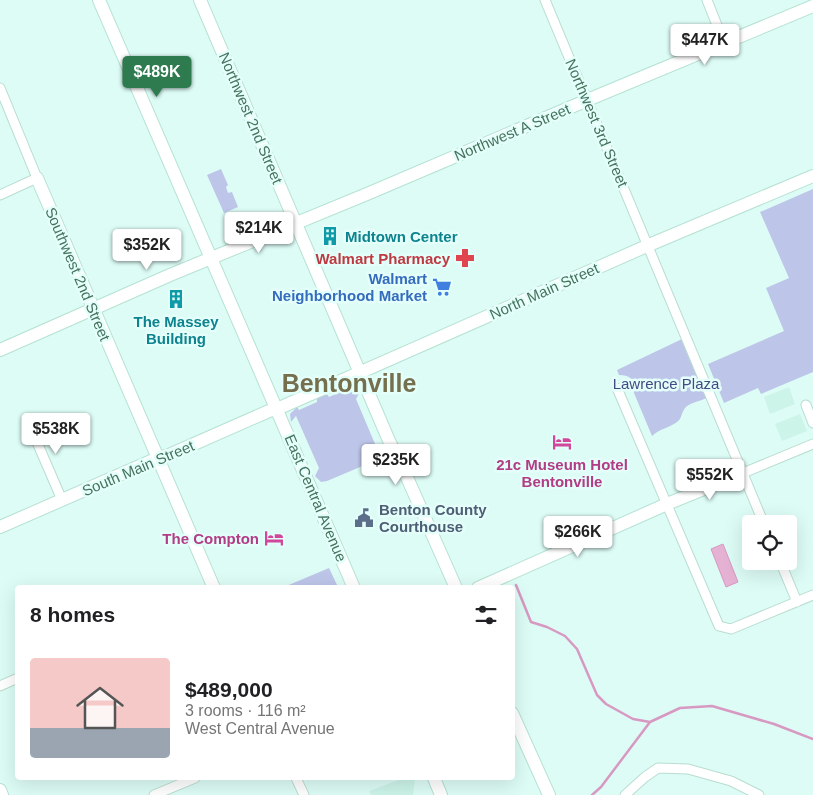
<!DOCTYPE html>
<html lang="en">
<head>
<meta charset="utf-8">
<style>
  :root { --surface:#fff; --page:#f6f6f6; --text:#202124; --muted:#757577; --line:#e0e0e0; --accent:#2e7b50 }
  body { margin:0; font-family:Arial,sans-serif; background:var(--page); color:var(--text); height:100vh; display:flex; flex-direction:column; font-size:19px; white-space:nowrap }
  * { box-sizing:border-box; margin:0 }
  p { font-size:16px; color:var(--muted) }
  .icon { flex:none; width:28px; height:28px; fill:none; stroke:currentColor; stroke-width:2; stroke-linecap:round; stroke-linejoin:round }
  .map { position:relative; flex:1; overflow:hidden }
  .side { position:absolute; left:15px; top:585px; width:500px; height:195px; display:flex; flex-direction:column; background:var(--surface); border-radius:5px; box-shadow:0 5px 20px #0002 }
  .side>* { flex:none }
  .controls { position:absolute; left:742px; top:515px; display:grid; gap:10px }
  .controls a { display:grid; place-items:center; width:55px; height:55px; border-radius:5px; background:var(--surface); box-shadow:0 5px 20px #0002; font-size:25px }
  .price { position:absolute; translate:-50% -42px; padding:0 11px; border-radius:5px; background:#fff; color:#222; font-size:16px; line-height:32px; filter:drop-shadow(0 1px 2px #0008) }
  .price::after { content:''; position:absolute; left:50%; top:30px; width:15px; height:11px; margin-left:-8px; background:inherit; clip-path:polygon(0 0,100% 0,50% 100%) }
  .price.on { background:var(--accent); color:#fff }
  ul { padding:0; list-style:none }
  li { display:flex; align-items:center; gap:15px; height:125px; padding:0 15px }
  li+li { border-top:1px solid var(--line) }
  li span { display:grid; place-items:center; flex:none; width:140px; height:100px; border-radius:5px; color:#555 }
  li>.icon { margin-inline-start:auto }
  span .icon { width:60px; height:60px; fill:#fffc; stroke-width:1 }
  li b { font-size:21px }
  h2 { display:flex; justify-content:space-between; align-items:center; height:60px; padding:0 15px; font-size:21px }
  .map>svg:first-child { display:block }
  .residential { fill:#ccf4e9 }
  .green { fill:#bdc6e9 }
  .water { fill:#e5b2d4; stroke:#d799c1 }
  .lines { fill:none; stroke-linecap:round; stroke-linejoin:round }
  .stream { stroke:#d799c1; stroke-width:2.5 }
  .street-casing { stroke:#b8ddd0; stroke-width:11 }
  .secondary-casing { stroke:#b5e2d3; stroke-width:14 }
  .street { stroke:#fff; stroke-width:9 }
  .secondary { stroke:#fff; stroke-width:12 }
  .labels { text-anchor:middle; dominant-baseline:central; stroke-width:5; stroke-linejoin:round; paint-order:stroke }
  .street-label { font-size:15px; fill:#46725e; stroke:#e4fffa }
  .culture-label { font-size:15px; font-weight:bold; fill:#0d838f; stroke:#e4fffa; text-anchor:start }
  .health-label { font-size:15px; font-weight:bold; fill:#be3a42; stroke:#e4fffa; text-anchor:end }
  .shop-label { font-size:15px; font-weight:bold; fill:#366cbe; stroke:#e4fffa; text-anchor:end }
  .park-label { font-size:15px; fill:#434a84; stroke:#e4fffa }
  .hotel-label { font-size:15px; font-weight:bold; fill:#b23c85; stroke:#e4fffa }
  .service-label { font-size:15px; font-weight:bold; fill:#4e5e75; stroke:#e4fffa; text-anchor:start }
  .town-label { font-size:25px; font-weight:bold; fill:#756f4d; stroke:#e4fffa }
</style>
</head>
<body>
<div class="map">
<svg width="813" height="795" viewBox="0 0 813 795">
  <rect width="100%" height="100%" fill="#ddfcf6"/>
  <path class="residential" d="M789 387 795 404 770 414 764 397Z
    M800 414 807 431 782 441 775 424Z
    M404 778H415L413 795H371L369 791Z"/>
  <path class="green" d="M221 169 228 185 226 187 228 193 232 192 238 207 224 213 207 175Z
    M813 189V372L761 394 758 388 724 403 708 364 784 331 766 288 789 278 760 212Z
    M682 339 707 398C700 401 689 403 685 408 681 413 682 419 677 422 669 428 659 429 652 436L634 393C636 381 631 375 619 375L617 370Z
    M354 385 360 392 356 399 378 451 383 444V454L379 459 327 481 321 482 315 476 319 468 296 416 291 422 290 414 297 407 299 410 317 402V398L327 394 329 397 347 389V386Z
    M329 568 338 587H284Z"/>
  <path class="water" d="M723 544 738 582 726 587 711 549Z"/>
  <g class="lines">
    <path class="stream" d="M516 585 531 622 547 627 565 636 577 649 597 695 606 704 633 719 650 722
      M592 795 601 787 650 722 680 708 712 706 774 724 813 739"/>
    <g class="street-casing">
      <path id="street" d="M545 0 764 524
        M707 0 724 43
        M0 88 37 178 0 195
        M617 388 719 626 731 629 813 595
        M806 405 813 423
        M27 419 62 500
        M743 473 813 444
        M780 561 797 602
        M0 686 18 678
        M296 778 304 795
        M154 795 195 778
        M625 795 645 777 658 768 688 769 731 781 759 795"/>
    </g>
    <g class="secondary-casing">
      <path id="secondary" d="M99 0 354 588
        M200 0 390 443 402 466 456 588
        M37 178 214 588
        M0 350 170 275 367 194 597 96 813 6
        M0 527 158 458 169 455 269 411 277 409 649 245 813 176
        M478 588 667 504 743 473
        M512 713 549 795
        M434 778 441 795
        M0 790 2 795"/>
    </g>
    <use href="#street" class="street"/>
    <use href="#secondary" class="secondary"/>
  </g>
  <defs>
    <g id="building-bare" transform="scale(1.5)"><path d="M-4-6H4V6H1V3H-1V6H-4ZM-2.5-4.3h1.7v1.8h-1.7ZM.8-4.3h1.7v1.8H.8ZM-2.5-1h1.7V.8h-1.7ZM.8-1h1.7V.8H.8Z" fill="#0f9aa8" stroke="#e4fffa" stroke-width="2.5" paint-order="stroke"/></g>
    <g id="pharmacy-bare" transform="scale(1.5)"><path d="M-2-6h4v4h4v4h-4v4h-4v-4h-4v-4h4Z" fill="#e0444e" stroke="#e4fffa" stroke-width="2.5" paint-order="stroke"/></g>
    <g id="supermarket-bare" transform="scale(1.5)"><path d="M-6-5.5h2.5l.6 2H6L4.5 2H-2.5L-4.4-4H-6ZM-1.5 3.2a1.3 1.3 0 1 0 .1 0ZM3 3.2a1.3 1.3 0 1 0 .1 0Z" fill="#3f7fe0" stroke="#e4fffa" stroke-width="2.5" paint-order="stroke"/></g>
    <g id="hotel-bare" transform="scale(1.5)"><path d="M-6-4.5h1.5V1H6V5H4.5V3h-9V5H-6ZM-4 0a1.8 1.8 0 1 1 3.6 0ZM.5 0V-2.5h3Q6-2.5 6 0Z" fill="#d1479c" stroke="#e4fffa" stroke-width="2.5" paint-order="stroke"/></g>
    <g id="civic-bare" transform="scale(1.5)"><path d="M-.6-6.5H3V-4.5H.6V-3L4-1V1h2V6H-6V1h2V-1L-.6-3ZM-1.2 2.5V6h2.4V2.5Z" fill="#5c6f8a" stroke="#e4fffa" stroke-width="2.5" paint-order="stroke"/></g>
  </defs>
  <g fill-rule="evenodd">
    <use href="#building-bare" x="330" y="236"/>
    <use href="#pharmacy-bare" x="465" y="258"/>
    <use href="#supermarket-bare" x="442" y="287"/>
    <use href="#building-bare" x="176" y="299"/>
    <use href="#hotel-bare" x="562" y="442"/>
    <use href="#civic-bare" x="364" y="518"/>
    <use href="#hotel-bare" x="274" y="538"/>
  </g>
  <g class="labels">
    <g class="street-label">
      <text transform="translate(251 118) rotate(67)">Northwest 2nd Street</text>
      <text transform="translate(597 123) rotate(67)">Northwest 3rd Street</text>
      <text transform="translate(512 132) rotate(-23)">Northwest A Street</text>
      <text transform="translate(78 274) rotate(67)">Southwest 2nd Street</text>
      <text transform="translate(544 291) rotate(-24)">North Main Street</text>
      <text transform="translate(138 468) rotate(-23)">South Main Street</text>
      <text transform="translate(316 498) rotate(67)">East Central Avenue</text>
    </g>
    <g class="culture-label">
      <text x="345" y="236">Midtown Center</text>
      <text x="176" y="321" text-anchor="middle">The Massey<tspan x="176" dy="17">Building</tspan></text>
    </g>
    <g class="health-label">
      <text x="450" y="258">Walmart Pharmacy</text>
    </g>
    <g class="shop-label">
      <text x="427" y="278">Walmart<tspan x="427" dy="17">Neighborhood Market</tspan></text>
    </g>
    <g class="park-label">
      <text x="666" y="383">Lawrence Plaza</text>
    </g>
    <g class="hotel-label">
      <text x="562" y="464">21c Museum Hotel<tspan x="562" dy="17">Bentonville</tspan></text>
      <text x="259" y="538" text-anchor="end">The Compton</text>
    </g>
    <g class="service-label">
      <text x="379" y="509">Benton County<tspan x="379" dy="17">Courthouse</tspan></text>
    </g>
    <g class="town-label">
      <text x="349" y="383">Bentonville</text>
    </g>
  </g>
</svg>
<div class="controls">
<a><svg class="icon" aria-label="locate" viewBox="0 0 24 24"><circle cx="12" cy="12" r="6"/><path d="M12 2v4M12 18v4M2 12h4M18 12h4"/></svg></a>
</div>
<b class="price" style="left:705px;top:66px">$447K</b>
<b class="price on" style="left:157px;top:98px">$489K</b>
<b class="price" style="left:259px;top:254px">$214K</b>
<b class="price" style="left:147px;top:271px">$352K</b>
<b class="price" style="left:56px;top:455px">$538K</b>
<b class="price" style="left:396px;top:486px">$235K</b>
<b class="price" style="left:710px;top:501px">$552K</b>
<b class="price" style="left:578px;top:558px">$266K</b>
<section class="side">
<h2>8 homes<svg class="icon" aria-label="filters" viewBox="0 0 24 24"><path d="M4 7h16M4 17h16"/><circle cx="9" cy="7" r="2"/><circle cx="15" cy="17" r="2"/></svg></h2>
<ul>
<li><span style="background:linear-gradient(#f6c9c9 70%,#9aa5b1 0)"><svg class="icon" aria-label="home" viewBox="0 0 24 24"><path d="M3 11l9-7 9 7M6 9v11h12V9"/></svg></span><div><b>$489,000</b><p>3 rooms · 116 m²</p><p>West Central Avenue</p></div></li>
</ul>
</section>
</div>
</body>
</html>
